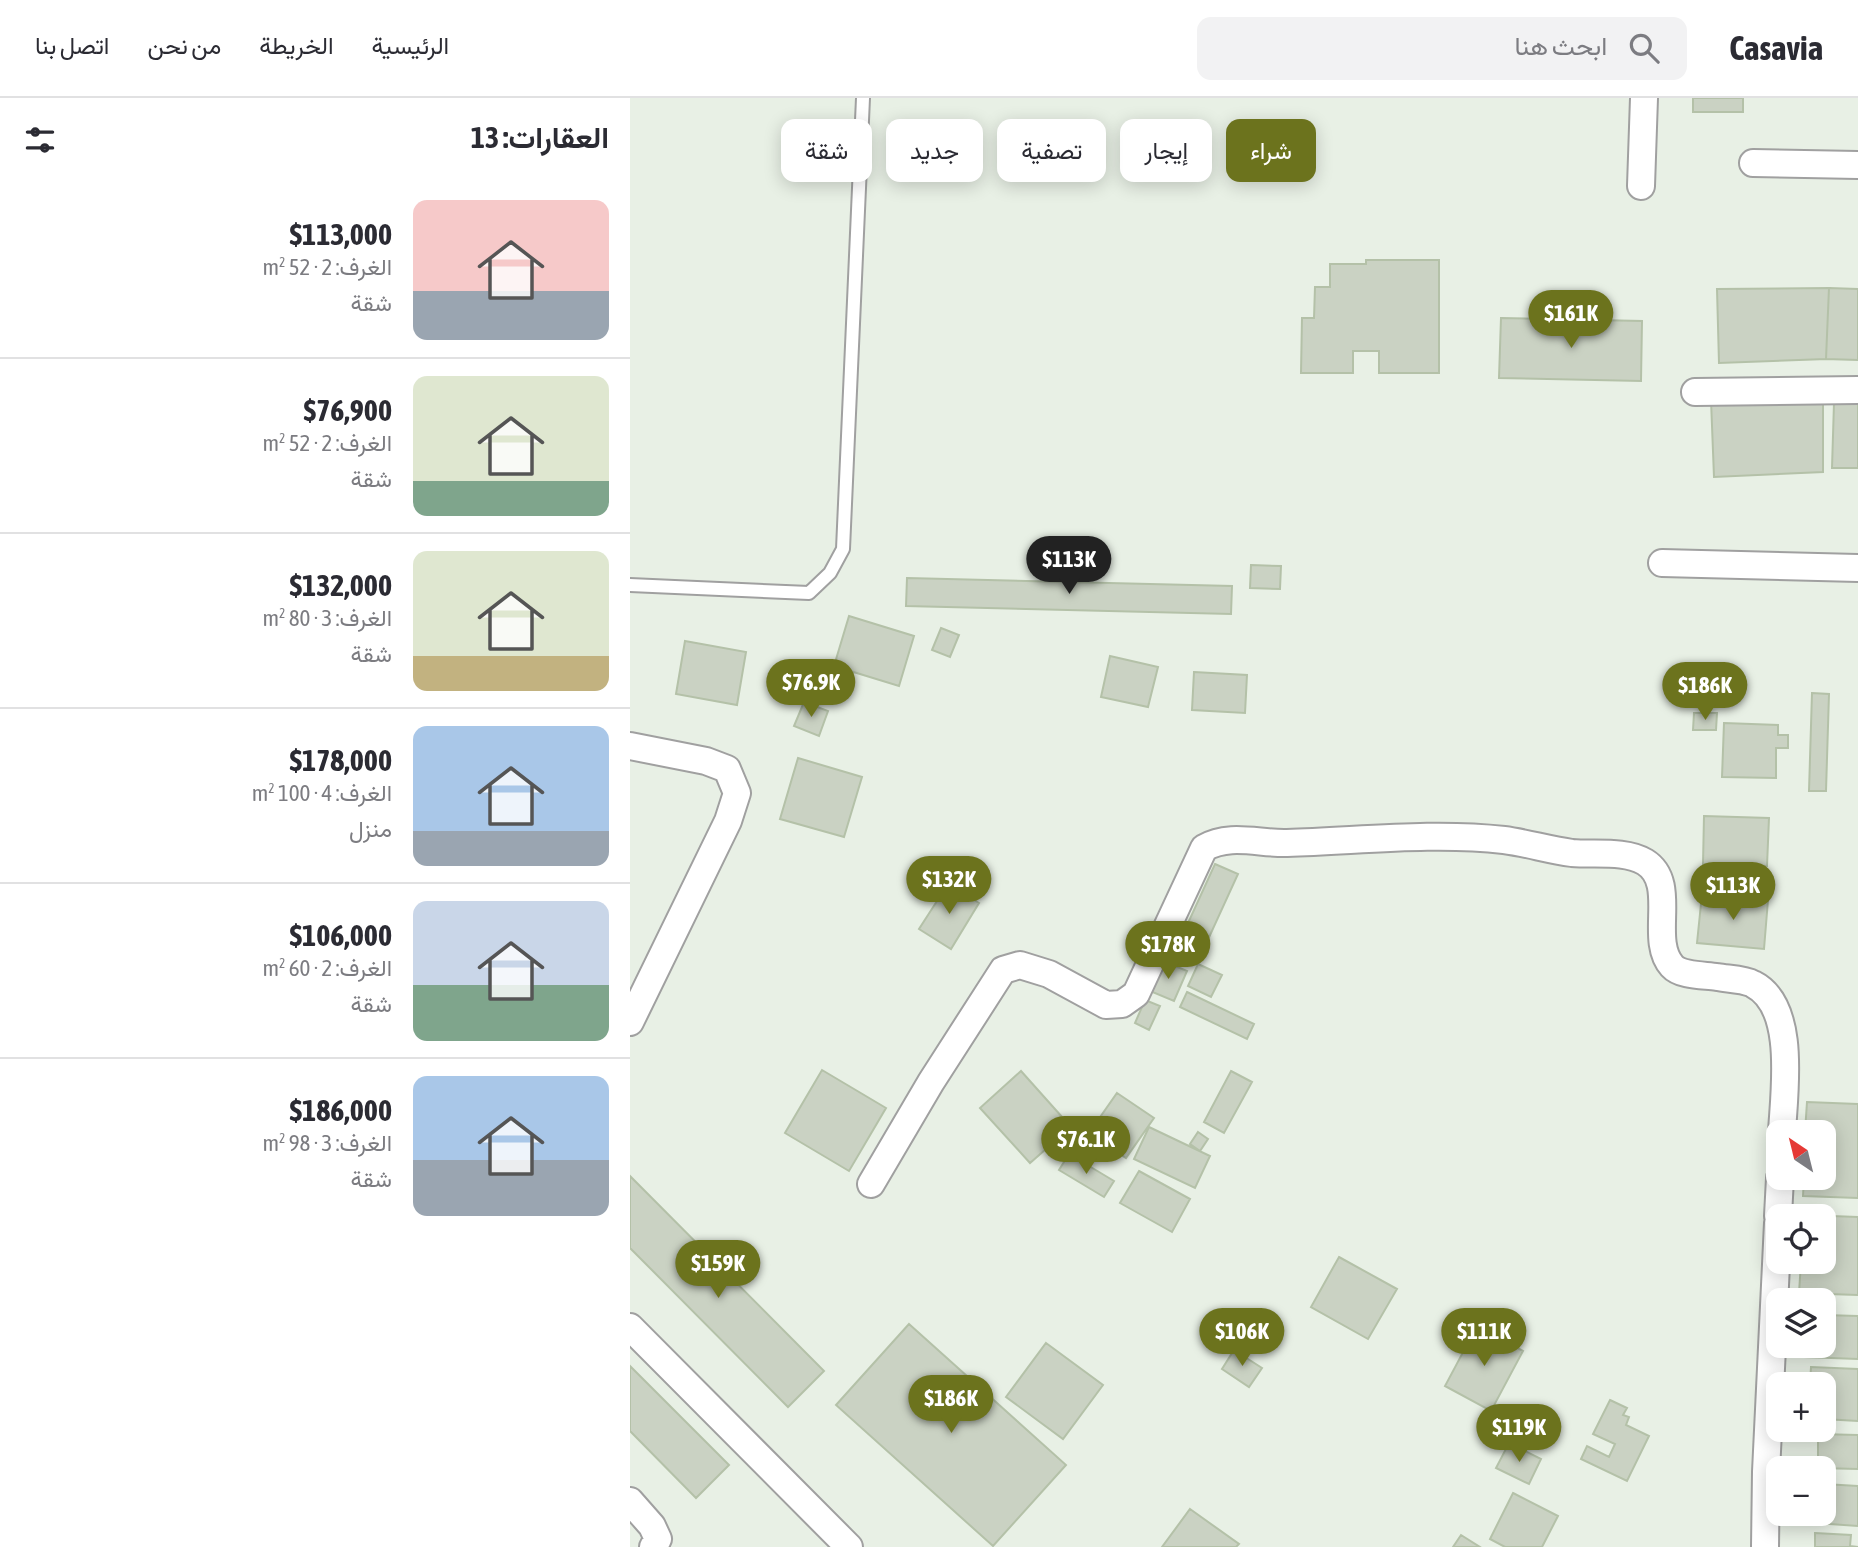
<!DOCTYPE html>
<html lang="ar">
<head>
<meta charset="utf-8">
<style>
  :root { --surface:#fff; --page:#f2f2f3; --text:#2b2b33; --muted:#7c7c81; --line:#e1e1e2; --accent:#6c731d }
  body { margin:0; font-family:"Asap Condensed",Vazirmatn,sans-serif; background:var(--page); color:var(--text); direction:rtl; height:100vh; display:flex; flex-direction:column; font-size:26px; white-space:nowrap }
  * { box-sizing:border-box; margin:0 }
  p { font-size:23px; color:var(--muted) }
  .icon { flex:none; width:38px; height:38px; fill:none; stroke:currentColor; stroke-width:2; stroke-linecap:round; stroke-linejoin:round }
  .map { position:relative; flex:1; overflow:hidden; direction:ltr }
  .drawer { display:flex; flex-direction:column; background:var(--surface); width:630px }
  .drawer>* { flex:none }
  .hud { position:absolute; left:21px; top:21px; width:665px; height:63px; direction:rtl; display:flex; gap:14px }
  .needle { width:46px; rotate:325deg }
  .buttons { position:absolute; left:1136px; top:1022px; display:grid; gap:14px }
  .buttons a { display:grid; place-items:center; width:70px; height:70px; border-radius:14px; background:var(--surface); box-shadow:0 4px 18px #0003; font-size:35px }
  .price { position:absolute; translate:-50% -60px; padding:0 16px; border-radius:24px; background:var(--accent); color:#fff; font-size:23px; line-height:46px; filter:drop-shadow(0 2px 4px #0008) }
  .price::after { content:''; position:absolute; left:50%; top:42px; width:21px; height:16px; margin-left:-10px; background:inherit; clip-path:polygon(0 0,100% 0,50% 100%) }
  .price.on { background:#222; color:#fff }
  ul { padding:0; list-style:none }
  li { display:flex; align-items:center; gap:21px; height:175px; padding:0 21px }
  li+li { border-top:2px solid var(--line) }
  li span { display:grid; place-items:center; flex:none; width:196px; height:140px; border-radius:14px; color:#555 }
  li>.icon { margin-inline-start:auto }
  span .icon { width:84px; height:84px; fill:#fffc; stroke-width:1 }
  li b { font-size:30px }
  h2 { display:flex; justify-content:space-between; align-items:center; height:84px; padding:0 21px; font-size:30px }
  .chip { padding:0 24px; border-radius:14px; background:var(--surface); box-shadow:0 4px 18px #0003; font-size:24px; line-height:63px }
  .chip.on { background:var(--accent); color:#fff }
  header { display:flex; align-items:center; gap:42px; box-sizing:border-box; height:98px; padding:0 35px; background:var(--surface); border-bottom:2px solid var(--line) }
  header strong { font-size:33px }
  nav { display:flex; gap:38px; margin-inline-start:auto; font-size:24px }
  .search { width:490px; height:63px; background:var(--page); display:flex; align-items:center; gap:18px; box-sizing:border-box; padding:0 24px; border-radius:14px; color:var(--muted); font-size:26px }
  main { display:flex; flex:1; min-height:0 }
  .map>svg:first-child { display:block }
  .building { fill:#cad2c3; stroke:#b4c1a8; stroke-width:2 }
  .lines { fill:none; stroke-linecap:round; stroke-linejoin:round }
  .service-casing { stroke:#a0a0a0; stroke-width:16 }
  .minor-casing { stroke:#a0a0a0; stroke-width:30 }
  .service { stroke:#fff; stroke-width:12 }
  .minor { stroke:#fff; stroke-width:26 }
</style>
</head>
<body>
<header>
<strong>Casavia</strong>
<div class="search"><svg class="icon" aria-label="search" viewBox="0 0 24 24"><circle cx="10" cy="10" r="6"/><path d="M15 15l6 6"/></svg>ابحث هنا</div>
<nav><a>الرئيسية</a><a>الخريطة</a><a>من نحن</a><a>اتصل بنا</a></nav>
</header>
<main>
<div class="map">
<svg width="1228" height="1449" viewBox="0 0 1228 1449">
  <rect width="100%" height="100%" fill="#e8f0e5"/>
  <path class="building" d="M1063 0H1113V14H1063Z
    M628 69 654 72 652 82 626 79Z
    M736 162H809V275H749V253H723V275H671L672 220H684L685 189H700V166H736Z
    M1199 190 1196 261 1089 265 1087 191Z
    M1199 190 1228 191V262L1196 261Z
    M871 220 1012 223 1011 283 869 280Z
    M1081 302H1193V374L1084 379Z
    M1228 304V370H1202L1204 305Z
    M621 467 651 468 650 491 620 490Z
    M277 480 602 488 601 516 276 508Z
    M219 518 284 538 269 588 204 568Z
    M311 530 329 537 320 559 302 552Z
    M55 543 116 554 107 607 46 596Z
    M480 558 528 569 518 609 471 599Z
    M564 574 617 577 615 615 562 612Z
    M1182 595 1199 596 1196 693H1179Z
    M174 604 198 613 189 638 164 628Z
    M1064 615H1087L1086 632H1063Z
    M1094 625 1148 627V637H1158V650H1146V680L1092 679Z
    M168 660 232 679 214 739 150 721Z
    M1074 718 1139 720 1137 768 1073 766Z
    M585 766 608 776 576 846 553 836Z
    M318 786 349 805 321 851 289 831Z
    M1072 796 1138 802 1134 851 1067 845Z
    M533 863 557 873 544 903 520 893Z
    M568 866 592 877 581 899 558 888Z
    M557 894 624 926 617 941 550 909Z
    M515 902 530 908 519 932 505 925Z
    M192 972 256 1010 219 1073 155 1035Z
    M391 973 441 1029 400 1065 350 1010Z
    M601 973 622 984 594 1035 574 1024Z
    M487 995 524 1020 496 1060 459 1035Z
    M1177 1004 1228 1006V1100L1173 1098 1174 1080H1194V1034H1175Z
    M519 1029 580 1058 565 1090 504 1061Z
    M568 1034 578 1041 570 1053 560 1046Z
    M439 1056 484 1083 474 1099 429 1072Z
    M509 1073 560 1101 542 1134 490 1105Z
    M0 1078 194 1273 158 1309 0 1150Z
    M1174 1117 1228 1119V1197L1169 1195 1171 1164H1194V1118Z
    M709 1159 767 1191 738 1241 681 1209Z
    M1194 1217 1228 1218V1261L1175 1259 1176 1248H1194Z
    M279 1226 436 1367 363 1448 206 1307Z
    M847 1228 893 1253 861 1313 815 1288Z
    M416 1245 473 1287 433 1341 376 1299Z
    M604 1252 632 1270 619 1289 592 1271Z
    M0 1268 99 1367 66 1400 0 1333Z
    M1181 1269 1228 1271V1323L1194 1321V1286H1180Z
    M980 1302 997 1310 993 1317 999 1319 996 1327 1019 1338 997 1383 951 1361 957 1348 979 1359 985 1346 963 1336Z
    M1188 1336 1228 1337V1371L1188 1370Z
    M879 1345 911 1361 899 1386 866 1370Z
    M1194 1386 1228 1388V1428L1171 1424V1416H1194Z
    M883 1395 928 1418 912 1449H875L860 1441Z
    M560 1411 609 1446 606 1449H532Z
    M1185 1435 1221 1437 1220 1448 1228 1449H1185Z
    M831 1437 850 1449H823Z"/>
  <g class="lines">
    <g class="service-casing">
      <path id="service" d="M0 487 179 495 200 475 213 451 233 0"/>
    </g>
    <g class="minor-casing">
      <path id="minor" d="M1123 65 1228 67
        M1011 88 1014 0
        M1065 294 1228 292
        M1032 465 1228 470
        M0 648 76 663 97 671 107 695 98 723 0 924
        M241 1086 301 984 373 872 390 867 419 876 476 907 492 906 506 896 574 750C600 735 629 746 657 745 729 743 802 734 874 742 897 745 919 752 942 755 965 757 995 752 1015 764 1049 785 1018 841 1042 868 1051 878 1074 877 1087 879 1098 881 1114 881 1123 886 1167 908 1154 994 1152 1034
        M1148 1118 1150 1080
        M0 1229 219 1449
        M0 1403 22 1428 28 1441 23 1449
        M1135 1449 1136 1374 1148 1125"/>
    </g>
    <use href="#service" class="service"/>
    <use href="#minor" class="minor"/>
  </g>
</svg>
<div class="buttons">
<a><svg class="needle" viewBox="-14 -14 28 28"><path d="M0-13l5 13h-10z" fill="#e53935"/><path d="M0 13l5-13h-10z" fill="#7c7c81"/></svg></a>
<a><svg class="icon" aria-label="locate" viewBox="0 0 24 24"><circle cx="12" cy="12" r="6"/><path d="M12 2v4M12 18v4M2 12h4M18 12h4"/></svg></a>
<a><svg class="icon" aria-label="layers" viewBox="0 0 24 24"><path d="M12 4l9 5-9 5-9-5zM3 14l9 5 9-5"/></svg></a>
<a>+</a>
<a>−</a>
</div>
<b class="price" style="left:941px;top:252px">$161K</b>
<b class="price on" style="left:439px;top:498px">$113K</b>
<b class="price" style="left:181px;top:621px">$76.9K</b>
<b class="price" style="left:1075px;top:624px">$186K</b>
<b class="price" style="left:319px;top:818px">$132K</b>
<b class="price" style="left:1103px;top:824px">$113K</b>
<b class="price" style="left:538px;top:883px">$178K</b>
<b class="price" style="left:456px;top:1078px">$76.1K</b>
<b class="price" style="left:88px;top:1202px">$159K</b>
<b class="price" style="left:612px;top:1270px">$106K</b>
<b class="price" style="left:854px;top:1270px">$111K</b>
<b class="price" style="left:321px;top:1337px">$186K</b>
<b class="price" style="left:889px;top:1366px">$119K</b>
<div class="hud">
<a class="chip on">شراء</a>
<a class="chip">إيجار</a>
<a class="chip">تصفية</a>
<a class="chip">جديد</a>
<a class="chip">شقة</a>
</div>
</div>
<section class="drawer">
<h2>العقارات: 13<svg class="icon" aria-label="filters" viewBox="0 0 24 24"><path d="M4 7h16M4 17h16"/><circle cx="9" cy="7" r="2"/><circle cx="15" cy="17" r="2"/></svg></h2>
<ul>
<li><span style="background:linear-gradient(#f6c9c9 65%,#9aa5b1 0)"><svg class="icon" aria-label="home" viewBox="0 0 24 24"><path d="M3 11l9-7 9 7M6 9v11h12V9"/></svg></span><div><b>$113,000</b><p>الغرف: 2 · 52 m²</p><p>شقة</p></div></li>
<li><span style="background:linear-gradient(#dfe7d0 75%,#7fa58c 0)"><svg class="icon" aria-label="home" viewBox="0 0 24 24"><path d="M3 11l9-7 9 7M6 9v11h12V9"/></svg></span><div><b>$76,900</b><p>الغرف: 2 · 52 m²</p><p>شقة</p></div></li>
<li><span style="background:linear-gradient(#dfe7d0 75%,#c2b280 0)"><svg class="icon" aria-label="home" viewBox="0 0 24 24"><path d="M3 11l9-7 9 7M6 9v11h12V9"/></svg></span><div><b>$132,000</b><p>الغرف: 3 · 80 m²</p><p>شقة</p></div></li>
<li><span style="background:linear-gradient(#a9c7e8 75%,#9aa5b1 0)"><svg class="icon" aria-label="home" viewBox="0 0 24 24"><path d="M3 11l9-7 9 7M6 9v11h12V9"/></svg></span><div><b>$178,000</b><p>الغرف: 4 · 100 m²</p><p>منزل</p></div></li>
<li><span style="background:linear-gradient(#c9d6e8 60%,#7fa58c 0)"><svg class="icon" aria-label="home" viewBox="0 0 24 24"><path d="M3 11l9-7 9 7M6 9v11h12V9"/></svg></span><div><b>$106,000</b><p>الغرف: 2 · 60 m²</p><p>شقة</p></div></li>
<li><span style="background:linear-gradient(#a9c7e8 60%,#9aa5b1 0)"><svg class="icon" aria-label="home" viewBox="0 0 24 24"><path d="M3 11l9-7 9 7M6 9v11h12V9"/></svg></span><div><b>$186,000</b><p>الغرف: 3 · 98 m²</p><p>شقة</p></div></li>
</ul>
</section>
</main>
</body>
</html>
